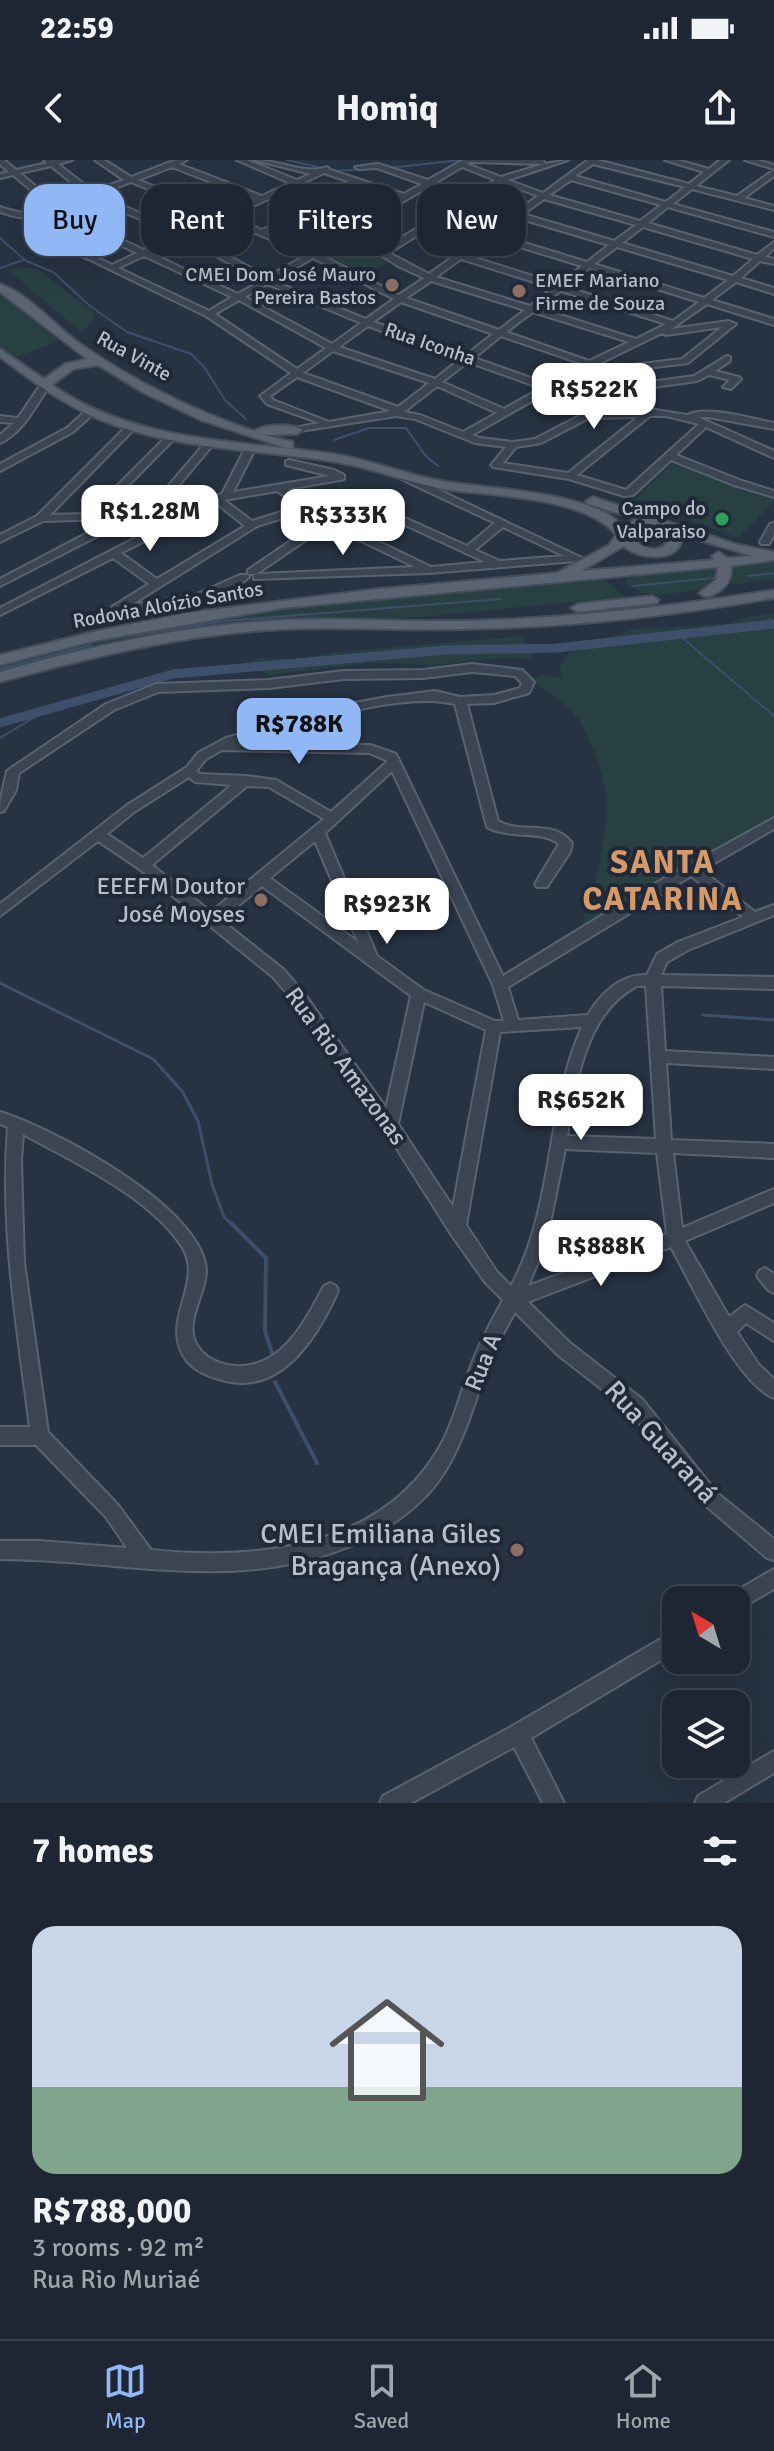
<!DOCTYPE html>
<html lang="en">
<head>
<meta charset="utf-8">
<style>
  :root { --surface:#1d2632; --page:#2a323e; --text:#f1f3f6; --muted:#a0a5ac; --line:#3b434d; --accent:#91b7f7 }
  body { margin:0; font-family:Signika,sans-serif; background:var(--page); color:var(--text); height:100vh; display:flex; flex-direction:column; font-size:30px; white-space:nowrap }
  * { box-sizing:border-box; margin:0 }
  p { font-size:26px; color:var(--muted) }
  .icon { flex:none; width:44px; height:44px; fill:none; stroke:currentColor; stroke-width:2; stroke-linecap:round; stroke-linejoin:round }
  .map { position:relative; height:1643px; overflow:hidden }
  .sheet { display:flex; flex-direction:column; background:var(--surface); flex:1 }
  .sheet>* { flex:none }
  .guide { position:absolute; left:24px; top:24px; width:726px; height:72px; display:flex; gap:16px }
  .needle { width:52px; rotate:322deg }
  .controls { position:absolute; left:662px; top:1426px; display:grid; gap:16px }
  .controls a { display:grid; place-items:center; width:88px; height:88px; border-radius:16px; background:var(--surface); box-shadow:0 8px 32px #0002,0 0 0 2px var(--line); font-size:40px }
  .price { position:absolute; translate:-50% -68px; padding:0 18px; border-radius:16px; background:#fff; color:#222; font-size:26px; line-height:52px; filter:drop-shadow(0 2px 4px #0008) }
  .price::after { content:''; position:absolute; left:50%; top:48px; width:24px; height:18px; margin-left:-12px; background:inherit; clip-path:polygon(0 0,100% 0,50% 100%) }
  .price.active { background:var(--accent); color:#111 }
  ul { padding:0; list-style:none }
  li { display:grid; align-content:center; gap:16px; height:424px; padding:0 32px }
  li span { display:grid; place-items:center; height:248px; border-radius:24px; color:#555 }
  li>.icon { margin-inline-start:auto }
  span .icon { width:144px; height:144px; fill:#fffc; stroke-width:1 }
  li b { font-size:34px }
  h2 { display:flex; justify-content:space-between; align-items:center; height:96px; padding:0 32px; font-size:34px }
  .chip { padding:0 28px; border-radius:24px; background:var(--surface); box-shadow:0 8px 32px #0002,0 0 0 2px var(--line); font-size:28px; line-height:72px }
  .chip.active { background:var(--accent); color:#111 }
  .status { display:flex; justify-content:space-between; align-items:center; height:56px; padding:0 40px; background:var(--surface); direction:ltr }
  .status svg { height:22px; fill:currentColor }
  header { display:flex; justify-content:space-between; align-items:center; height:104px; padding:0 32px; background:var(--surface); font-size:36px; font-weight:700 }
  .dock { display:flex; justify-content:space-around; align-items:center; height:112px; border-top:2px solid var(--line); background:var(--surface); font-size:22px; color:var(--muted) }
  .dock a { display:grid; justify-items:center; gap:4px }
  .dock .active { color:var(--accent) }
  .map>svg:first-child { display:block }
  .green { fill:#294043 }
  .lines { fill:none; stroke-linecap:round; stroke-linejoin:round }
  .stream-far2 { stroke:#3d4f6b; stroke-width:2 }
  .stream-far1 { stroke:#3d4f6b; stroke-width:3 }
  .stream { stroke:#3d4f6b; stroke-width:4 }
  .canal { stroke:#3d4f6b; stroke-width:9 }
  .minor-casing { stroke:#59626f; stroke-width:4 }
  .major-casing { stroke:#454d5b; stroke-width:4 }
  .minor { fill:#3b4452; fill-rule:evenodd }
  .major { fill:#596372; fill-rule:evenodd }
  .education-dot { fill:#8d6e63; stroke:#202937; stroke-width:3 }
  .leisure-dot { fill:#2e9e5b; stroke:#202937; stroke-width:3 }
  .labels { text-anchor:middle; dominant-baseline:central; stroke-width:8; stroke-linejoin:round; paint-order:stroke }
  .far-poi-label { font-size:20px; fill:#b8bfcc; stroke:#202937; text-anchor:end }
  .far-street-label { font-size:20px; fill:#b8bfcc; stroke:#202937 }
  .poi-label { font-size:24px; fill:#b8bfcc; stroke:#202937; text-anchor:end }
  .street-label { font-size:24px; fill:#b8bfcc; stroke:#202937 }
  .near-street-label { font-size:28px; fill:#b8bfcc; stroke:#202937 }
  .near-poi-label { font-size:28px; fill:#b8bfcc; stroke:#202937; text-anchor:end }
  .district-label { font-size:32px; font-weight:bold; letter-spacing:2px; fill:#d69a69; stroke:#202937 }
</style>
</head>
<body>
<div class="status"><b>22:59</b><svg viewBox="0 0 49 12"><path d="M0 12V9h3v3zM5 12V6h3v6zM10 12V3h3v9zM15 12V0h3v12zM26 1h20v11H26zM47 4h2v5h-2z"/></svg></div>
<header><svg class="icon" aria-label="back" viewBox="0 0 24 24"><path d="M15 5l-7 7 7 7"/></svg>Homiq<svg class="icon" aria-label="share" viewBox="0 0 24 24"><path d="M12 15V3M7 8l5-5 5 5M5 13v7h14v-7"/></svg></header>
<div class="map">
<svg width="774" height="1643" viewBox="0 0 774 1643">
  <rect width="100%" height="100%" fill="#273242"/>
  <path class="green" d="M348 77 390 102 361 116 314 88Z
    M37 108 94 153V158L82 173 7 109Z
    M0 134 59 181 16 197 0 186Z
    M673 303 774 340V341L738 378 635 339Z
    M774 402V420L732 424V406Z
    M715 407 721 410V415L707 429 660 435 641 433 624 422 632 415Z
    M601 416 625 437 419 457 257 463 0 514V504C196 450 399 434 601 416Z
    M774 454V658L581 771C592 731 605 691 607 649 608 625 590 573 575 555 563 541 547 530 531 521L543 515 562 518C559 508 559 501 569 494L576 488 634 469 726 464 751 456Z
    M522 476 525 482 535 487V493L529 499 513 497 435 505 370 503 269 515 245 503 262 498 296 500 337 492Z"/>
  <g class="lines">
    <path class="stream-far2" d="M287 0 336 11 381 8
      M389 8 461 0
      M0 78 26 101 53 112 90 146 127 172 191 194 204 207 225 240 246 259
      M0 108 23 100
      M334 280 369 268H406L425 295 438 306
      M748 416 774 413
      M633 426 714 418
      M770 459 774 462
      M679 475 774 556
      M131 476 225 461 500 439
      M0 509 91 485
      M0 578 45 551"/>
    <path class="stream-far1" d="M0 823 153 899 182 931 198 961 212 1024 224 1057 233 1065
      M703 855 774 860"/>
    <path class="stream" d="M231 1063 266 1098 265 1171 273 1196
      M275 1222 317 1303"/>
    <path class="canal" d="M0 563 173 514 446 490 557 488 774 464"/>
    <g class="minor-casing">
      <path id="minor" d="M0 0H4L16 10 47 3 44 0H72L58 4 93 31 124 20 95 0H104L131 17 176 0H187L179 4 262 36 290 23 237 0H247L297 20 311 14 255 0C278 0 306 15 327 7L330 10 404 34 422 24 377 8 359 9 355 7 378 4 428 20 463 0H543L545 4 568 0 508 20 543 33 588 0H597L689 24 704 12 665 0H677L709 9 720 0H729L696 26 737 36 774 10V16L744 38 774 46V50L692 29 673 44 774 72V77L668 47 648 63 757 95 774 82V88L765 97 774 99V104L760 101 741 118 774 128V134L736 122 712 140 774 159V165L707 144 671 169 729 161 736 164 688 203 574 217 569 220 578 232 694 216 727 196 730 197V201L715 211 739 217 741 219 731 229 723 227 730 220 709 215 697 221 576 238 573 237 562 224 472 275 480 278 513 282 535 279 587 252 649 249 687 255C707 245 752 259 774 263V269L708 257H698L774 291V298L706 267 676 295 742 321 774 331V337L734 325 671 300 633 335 624 336 569 319 493 307 491 305 506 287 475 283 415 259 396 256 294 272V268L320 263 267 244 260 236 291 213 206 156 39 75 46 73 112 105 137 93 65 60 55 51C31 60 24 60 0 52V47C23 54 28 56 51 47L13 15 0 18V14L9 12 0 4ZM469 2 542 4H544L501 17 467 4ZM593 4 685 27 666 42 575 16ZM51 6 86 34 57 45 20 13ZM172 7 255 39 223 54 138 20ZM462 7 495 20 383 89 353 71ZM324 13 359 25 262 70 229 57ZM571 20 661 45 640 61 549 35ZM131 22 216 57 184 72 98 35ZM502 22 538 36 429 114 389 93ZM366 27 398 38 339 72 311 53ZM91 37V38L177 75 144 90 71 56 62 49ZM544 39 636 65 614 81 523 54ZM305 55 333 75 300 85 269 72ZM518 58 609 85 587 102 495 74ZM223 60 297 90 307 95 267 117 190 75ZM643 67 753 99 733 116 622 83ZM348 74 400 107 424 118 399 135 307 88ZM184 78 261 121 238 134 150 93ZM490 78 582 106 558 124 466 95ZM617 87 728 120 704 138 594 104ZM144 96 232 137 209 151 118 108ZM313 98 394 139 366 159 273 121ZM461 99 553 128 530 146 436 117ZM590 108 699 142 673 161 566 127ZM431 121 525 150 499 170 406 138ZM267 124 361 163 332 184 245 137ZM561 131 666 164 636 179 538 148ZM239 140 326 188 297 209 215 154ZM401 142 493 174 466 195 373 162ZM533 152 629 182 589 201 506 172ZM368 166 460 199 435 219 339 187ZM722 167 682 199 584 211 662 173 666 175ZM501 176 583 204 548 224 474 198ZM333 191 429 223 398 247 303 213ZM468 202 541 228 504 249 442 222ZM297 217 391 251 329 262 273 240 270 236ZM437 226 497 253 463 272 420 255 404 252ZM650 256H666L699 264 626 330 577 315ZM638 257 568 313 503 303 516 287 541 283 589 258Z
        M745 0H757L774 5V9Z
        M42 223 50 225C35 246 24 272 0 283V275L14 263 0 262V256L18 258Z
        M87 250 95 252 73 272 0 311V304L67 268Z
        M129 264 137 266 50 355 89 354 169 274H175V278L101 353 146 352 205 283 208 282 213 285 211 287 158 350 185 346 222 334 244 291 249 288 254 291 233 332 330 316 286 305V301L289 300 334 310 344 315V319L340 320 288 329 336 361 361 346 374 344 467 386 495 363 401 319V315L405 314 582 398 577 401 429 413 254 419V415L258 414 415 407 328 365 256 414H248V410L320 361 306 351 257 366 131 445 195 435 240 415H248L249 417C223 441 188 440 155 446 140 449 127 452 112 451V447L149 424 113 398 0 455V448L174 358 178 354 131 359 0 426V419L114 359 43 361 0 382V375L37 356ZM277 331 300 346 252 361 224 340ZM216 343 245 366 157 419 121 393 182 362 191 351ZM373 350 485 402 431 407 344 365 368 351ZM503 367 564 396 500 401 475 390Z
        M774 363C774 372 774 377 769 384H761L760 382 770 364Z
        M472 504 522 510 534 522 529 533 494 543 467 544 498 661C522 675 553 658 572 683L570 692 547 727H537L535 724 559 684C541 669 510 680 487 667L455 544C397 530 295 567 237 583L370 585 396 594 503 816 640 732 774 658V669L702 710 755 752 774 745V755L688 790 667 802 661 815 774 817V829L661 826 665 891 774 897V909L666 903 671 980 774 984V998L673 993 682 1068 774 1029V1043L685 1081 729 1157 745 1145 774 1163V1181L746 1163 737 1172 759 1205 774 1219V1238C736 1223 692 1124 671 1087L528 1142 570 1183 642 1239 717 1333 774 1379V1400L767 1398 705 1345 630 1251 558 1195 515 1152C506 1168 497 1184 490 1201 475 1238 466 1278 444 1313 423 1346 390 1368 355 1384 237 1435 122 1399 0 1399V1381H39L127 1388 106 1357 36 1285H0V1267H30C17 1167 0 1068 8 967L0 964V952C53 968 205 1049 206 1111 206 1135 182 1164 198 1187 206 1199 221 1205 235 1206 282 1209 305 1161 324 1126L330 1123 336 1126 338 1131C317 1178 279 1239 219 1219 208 1216 195 1211 187 1201 157 1161 207 1123 181 1085 147 1035 75 1003 23 974L21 1000 24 1103 48 1272 118 1345 151 1390C259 1401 386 1388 443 1281 455 1257 461 1231 471 1206 479 1183 491 1162 503 1140L485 1122 451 1074 385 970 293 840 273 817 138 708 98 681 0 756V744L126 646 187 607 198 593 226 578 339 546 387 537 435 531 460 537 494 535 520 528 522 523 515 516 472 512 423 518 344 519 269 528 158 532 114 550 19 613 16 630 4 651 0 652C0 638 4 626 7 611L106 544 156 524 269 520 344 511 423 510ZM222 590 369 593 388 601 331 652 276 620 246 616 199 614 197 610 206 599ZM392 611 493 825 504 861H495L424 830 377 796 325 673ZM189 617 195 622 232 625 143 698 107 674 134 652ZM247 626 269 627 324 659 211 752 152 705ZM315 681 358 782 270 718ZM691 716 743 757 678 782 657 794 647 815C621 814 601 833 588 855L518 860 508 827ZM262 726 411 836 386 948 303 832 283 809 221 760ZM637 826H646L656 979 567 976C576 923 585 853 637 826ZM424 842 486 870 453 1047 398 964ZM582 867C545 949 555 1046 511 1126L497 1112 466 1065 500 872ZM565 989 657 993 667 1074 528 1126 546 1083Z
        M765 1108 774 1114V1133L768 1130 757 1116 759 1111Z
        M774 1409V1429L736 1451V1440H727L729 1435Z
        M676 1470V1491L531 1578 564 1643H543L514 1587 411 1643H380L383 1636 511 1567Z
        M774 1591V1613L724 1643H695L698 1636Z"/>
    </g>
    <g class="major-casing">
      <path id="major" d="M0 124C30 135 53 164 79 183 132 220 192 250 254 271 264 264 292 263 303 270L297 274 264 275 293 282V288L289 289 201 260 144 233 98 205 74 209 52 225C135 283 238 280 334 294 372 300 409 316 447 322 492 329 591 332 623 366L636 359 588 344 586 341 593 337 735 384 774 392V400L731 406C733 423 721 433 706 437L699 433 716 420 718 407 282 448 93 481 0 505V495L93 472 187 453 378 429 557 413 609 385 616 375C585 336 489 336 443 329 407 322 372 308 336 302 262 290 186 290 114 265 71 250 37 225 0 197V189L44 219 65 204 87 199 0 132ZM643 366 658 368 670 378C660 397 640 388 629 375ZM682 375 753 396 727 398 719 392 712 396 714 400 581 411 624 386C639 401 683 403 682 375Z
        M774 430V438C670 456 566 468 461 469 392 471 324 465 255 471 168 478 84 499 0 522V512C84 488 168 469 255 462 324 456 392 462 461 461 566 459 670 447 774 430Z
        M652 436 659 440 657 443 578 452 571 448 578 444Z"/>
    </g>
    <use href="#minor" class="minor"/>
    <use href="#major" class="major"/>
  </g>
  <g class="education-dot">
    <circle cx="392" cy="125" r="8"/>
    <circle cx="519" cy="131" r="8"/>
    <circle cx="261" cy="740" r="8"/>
    <circle cx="517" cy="1390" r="8"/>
  </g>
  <circle class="leisure-dot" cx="722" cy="359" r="8"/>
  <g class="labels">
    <g class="far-poi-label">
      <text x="376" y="114">CMEI Dom José Mauro<tspan x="376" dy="23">Pereira Bastos</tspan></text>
      <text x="535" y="120" text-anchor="start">EMEF Mariano<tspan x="535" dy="23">Firme de Souza</tspan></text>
      <text x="706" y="348">Campo do<tspan x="706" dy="23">Valparaiso</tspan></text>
    </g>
    <g class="far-street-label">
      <text transform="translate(430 184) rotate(19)">Rua Iconha</text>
      <text transform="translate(134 196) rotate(29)">Rua Vinte</text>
      <text transform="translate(168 445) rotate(-10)">Rodovia Aloízio Santos</text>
    </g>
    <g class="poi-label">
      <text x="245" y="726">EEEFM Doutor<tspan x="245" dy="28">José Moyses</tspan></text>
    </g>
    <g class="street-label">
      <text transform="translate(346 906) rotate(54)">Rua Rio Amazonas</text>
      <text transform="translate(483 1202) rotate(-68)">Rua A</text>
    </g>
    <g class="near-street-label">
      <text transform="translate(661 1282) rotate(48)">Rua Guaraná</text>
    </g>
    <g class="near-poi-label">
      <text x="501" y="1374">CMEI Emiliana Giles<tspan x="501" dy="32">Bragança (Anexo)</tspan></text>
    </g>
    <g class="district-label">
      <text x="663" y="702">SANTA<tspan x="663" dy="37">CATARINA</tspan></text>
    </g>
  </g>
</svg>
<div class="controls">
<a><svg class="needle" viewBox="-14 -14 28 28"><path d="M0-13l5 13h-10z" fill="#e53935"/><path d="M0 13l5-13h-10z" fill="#a0a5ac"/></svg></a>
<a><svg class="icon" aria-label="layers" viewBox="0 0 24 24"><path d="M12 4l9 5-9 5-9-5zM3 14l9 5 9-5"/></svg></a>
</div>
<b class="price" style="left:594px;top:271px">R$522K</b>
<b class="price" style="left:150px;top:393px">R$1.28M</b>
<b class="price" style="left:343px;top:397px">R$333K</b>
<b class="price active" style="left:299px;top:606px">R$788K</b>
<b class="price" style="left:387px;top:786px">R$923K</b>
<b class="price" style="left:581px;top:982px">R$652K</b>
<b class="price" style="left:601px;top:1128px">R$888K</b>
<div class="guide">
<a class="chip active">Buy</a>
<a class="chip">Rent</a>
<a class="chip">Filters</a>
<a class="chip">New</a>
</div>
</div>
<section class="sheet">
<h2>7 homes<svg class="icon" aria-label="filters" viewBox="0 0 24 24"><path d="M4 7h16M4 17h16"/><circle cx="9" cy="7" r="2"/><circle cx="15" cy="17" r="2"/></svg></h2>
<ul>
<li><span style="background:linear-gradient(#c9d6e8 65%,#7fa58c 0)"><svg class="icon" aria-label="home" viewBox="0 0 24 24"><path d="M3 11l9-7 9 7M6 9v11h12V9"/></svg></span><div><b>R$788,000</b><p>3 rooms · 92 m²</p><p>Rua Rio Muriaé</p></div></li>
</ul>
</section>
<nav class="dock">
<a class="active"><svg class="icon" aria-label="map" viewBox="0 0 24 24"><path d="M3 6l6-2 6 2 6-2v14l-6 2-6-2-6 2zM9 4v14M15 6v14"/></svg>Map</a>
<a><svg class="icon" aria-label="saved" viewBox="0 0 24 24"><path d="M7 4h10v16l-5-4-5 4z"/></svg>Saved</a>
<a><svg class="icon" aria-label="home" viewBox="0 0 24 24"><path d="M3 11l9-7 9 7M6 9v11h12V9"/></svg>Home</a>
</nav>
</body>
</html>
